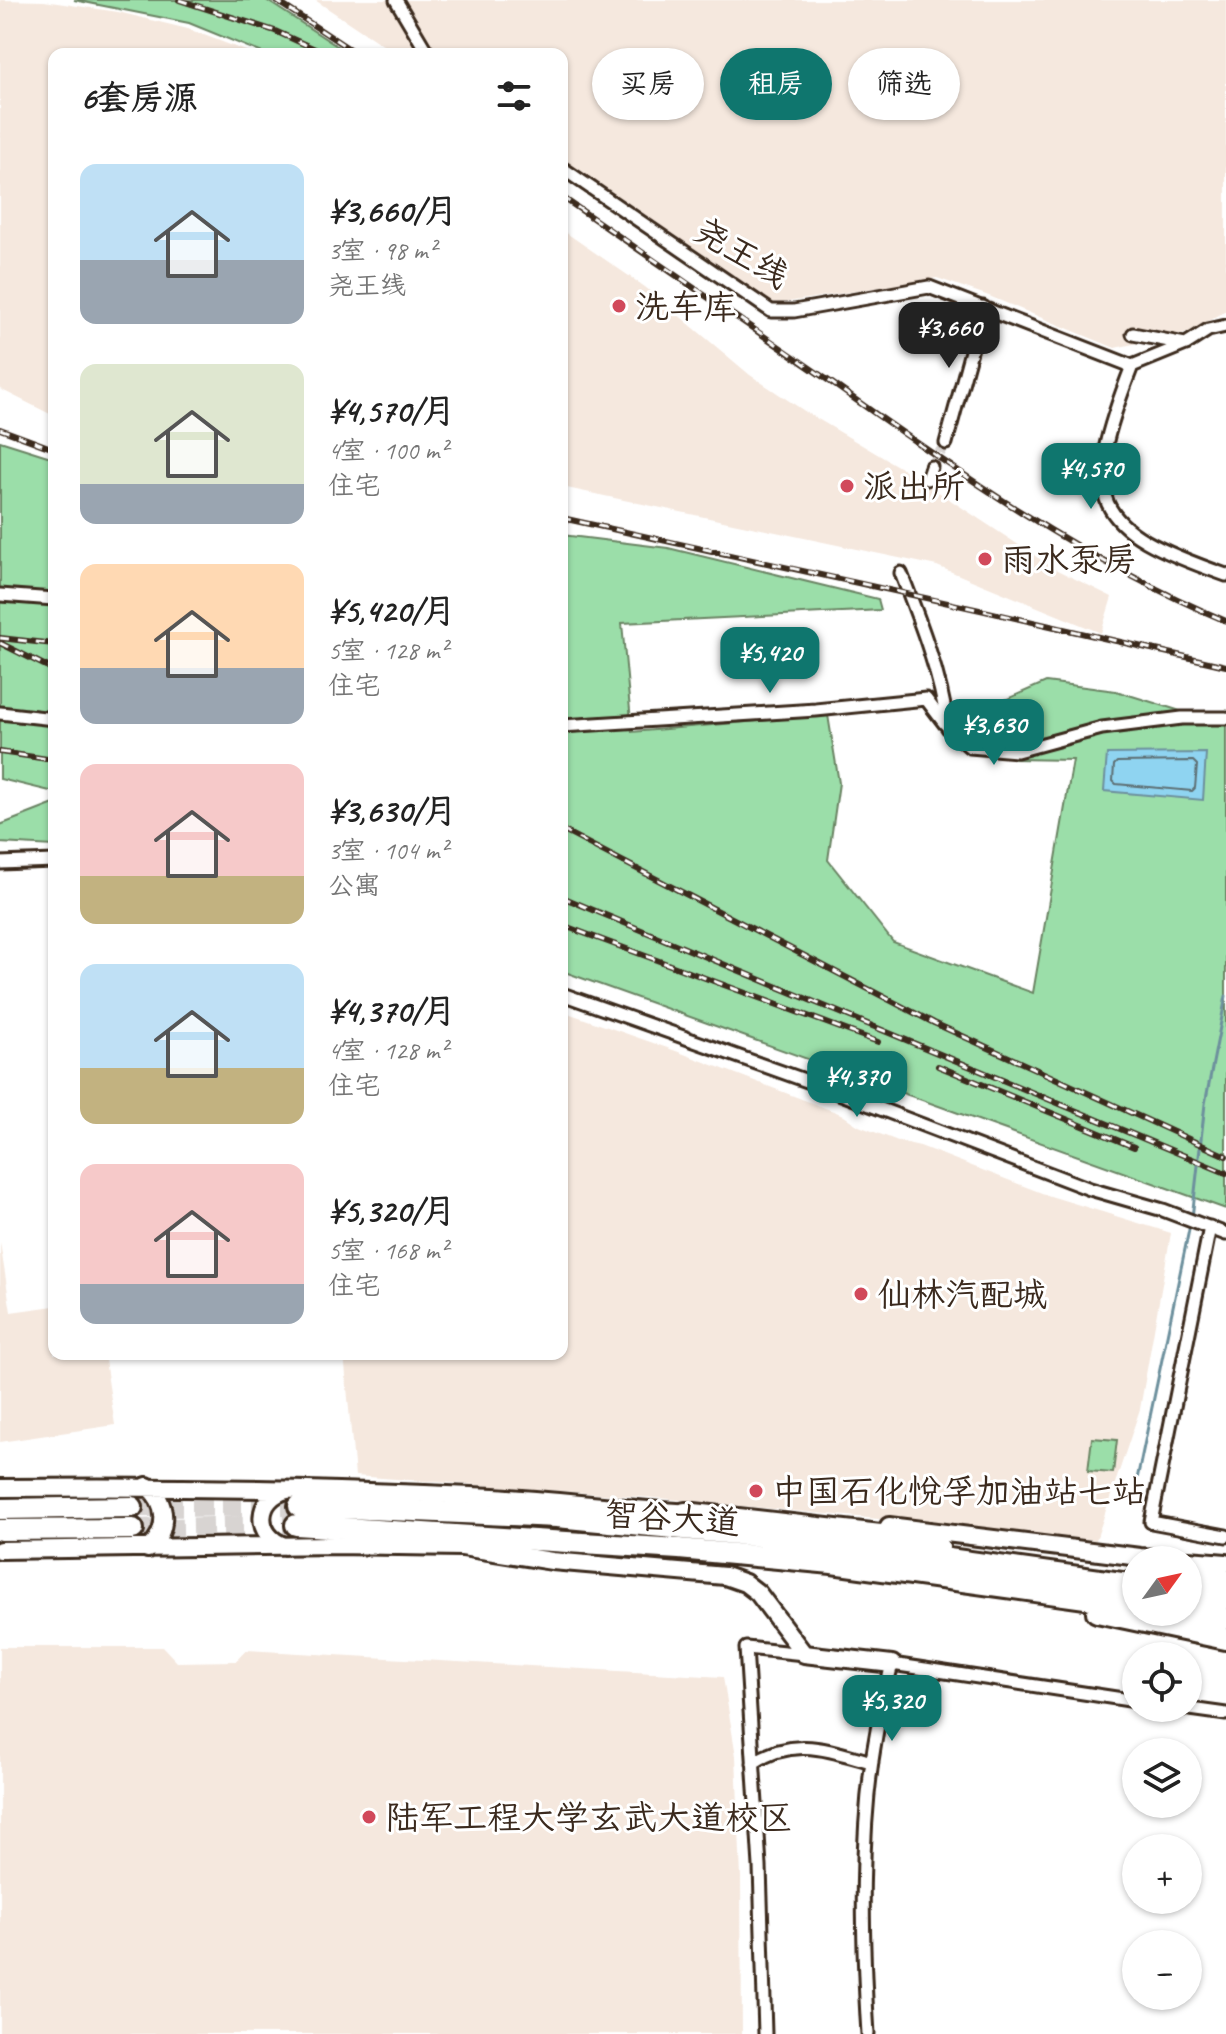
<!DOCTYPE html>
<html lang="zh">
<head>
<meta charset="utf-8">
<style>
  :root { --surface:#fff; --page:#f2f2f2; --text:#222; --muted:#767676; --accent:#0f766e }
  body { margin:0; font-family:Caveat,"LXGW WenKai TC",sans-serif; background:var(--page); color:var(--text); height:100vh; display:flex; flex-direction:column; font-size:30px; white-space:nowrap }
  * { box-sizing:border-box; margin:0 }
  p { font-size:26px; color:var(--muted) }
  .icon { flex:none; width:44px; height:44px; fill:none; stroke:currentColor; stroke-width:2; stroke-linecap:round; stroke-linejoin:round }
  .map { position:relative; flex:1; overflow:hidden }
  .side { position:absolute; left:48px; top:48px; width:520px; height:1312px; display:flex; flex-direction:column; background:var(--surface); border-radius:16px; box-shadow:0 2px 6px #0004 }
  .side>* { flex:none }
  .hud { position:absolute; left:592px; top:48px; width:514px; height:72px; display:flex; gap:16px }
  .needle { width:52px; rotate:57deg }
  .fabs { position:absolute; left:1122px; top:1546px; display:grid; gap:16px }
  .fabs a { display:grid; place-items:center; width:80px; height:80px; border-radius:50%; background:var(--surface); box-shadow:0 2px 6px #0004; font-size:40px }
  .price { position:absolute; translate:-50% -68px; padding:0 18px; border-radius:16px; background:var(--accent); color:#fff; font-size:26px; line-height:52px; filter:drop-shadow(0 2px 4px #0008) }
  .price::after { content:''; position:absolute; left:50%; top:48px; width:24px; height:18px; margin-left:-12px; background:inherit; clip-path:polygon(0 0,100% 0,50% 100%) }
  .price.on { background:#222; color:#fff }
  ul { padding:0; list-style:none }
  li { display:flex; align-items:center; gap:24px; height:200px; padding:0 32px }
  li span { display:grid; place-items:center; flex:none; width:224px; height:160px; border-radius:16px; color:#555 }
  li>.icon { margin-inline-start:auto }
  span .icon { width:96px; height:96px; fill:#fffc; stroke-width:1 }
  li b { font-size:34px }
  h2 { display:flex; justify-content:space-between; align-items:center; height:96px; padding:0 32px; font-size:34px }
  .chip { padding:0 28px; border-radius:36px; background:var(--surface); box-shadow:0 2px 6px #0004; font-size:28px; line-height:72px }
  .chip.on { background:var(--accent); color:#fff }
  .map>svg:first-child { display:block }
  .built { fill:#f5e8de }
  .green { fill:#9bdea9; stroke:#6b8464; stroke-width:2 }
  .water { fill:#8fd4f1; stroke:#6d909d; stroke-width:2 }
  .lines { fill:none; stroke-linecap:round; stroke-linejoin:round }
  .shore { stroke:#5d6e72; stroke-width:2 }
  .stream { stroke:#6d909d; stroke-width:3 }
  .street-tunnel { stroke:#d8d4d2; stroke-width:11; stroke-dasharray:11 5.5; stroke-linecap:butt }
  .highway-tunnel { stroke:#d8d4d2; stroke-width:20; stroke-dasharray:20 10; stroke-linecap:butt }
  .street-casing { stroke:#3b2a1e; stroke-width:17 }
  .primary-casing { stroke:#3b2a1e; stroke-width:22 }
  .highway-casing { stroke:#3b2a1e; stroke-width:26 }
  .street { stroke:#fff; stroke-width:11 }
  .primary { stroke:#fff; stroke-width:16 }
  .highway { stroke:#fff; stroke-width:20 }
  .rail-casing { stroke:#3b2a1e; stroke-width:6 }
  .rail { stroke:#fff; stroke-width:3; stroke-dasharray:9; stroke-linecap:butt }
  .poi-dot { fill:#d1495b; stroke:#fff; stroke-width:3 }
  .labels { text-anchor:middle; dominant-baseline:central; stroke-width:6; stroke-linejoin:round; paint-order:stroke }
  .street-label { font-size:34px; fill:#3b2a1e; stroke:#fff }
  .poi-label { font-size:34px; fill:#3b2a1e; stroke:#fff; text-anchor:start }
</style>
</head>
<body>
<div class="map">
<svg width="1226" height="2034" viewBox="0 0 1226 2034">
  <rect width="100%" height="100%" fill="#fff"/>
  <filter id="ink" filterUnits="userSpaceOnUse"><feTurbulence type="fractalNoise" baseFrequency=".0125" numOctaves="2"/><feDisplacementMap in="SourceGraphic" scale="16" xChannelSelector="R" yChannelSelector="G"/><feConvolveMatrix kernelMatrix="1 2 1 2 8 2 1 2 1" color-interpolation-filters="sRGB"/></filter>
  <g filter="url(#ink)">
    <path class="built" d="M0 0 44 1 118 12 188 29 254 54H54V416L0 389Z
      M315 0H1226V311L1189 332 1115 348 989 296 937 278 769 305 562 166V54H396Z
      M562 230 645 287 750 375 806 412 911 474 1055 569 1112 597 1101 633 937 566 562 487Z
      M562 1011 676 1051 841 1114 859 1126 898 1141 920 1146 1047 1195 1171 1233 1140 1409 1096 1540 669 1499 355 1476 344 1354H562Z
      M0 1242 11 1312 54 1306V1354H104L115 1425 0 1442Z
      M0 1647H163L177 1662 236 1661 246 1650 723 1677 736 1756 741 1878 742 2034H0Z"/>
    <path class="green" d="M74 0H266L349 54H265L189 23Z
      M0 441 54 458V792L0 779Z
      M562 535 668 548 878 599 881 610 622 623 632 732 828 715 839 783 828 860 893 942 1033 993 1073 760 1013 759 998 703 1046 682 1116 691 1226 725V1209L562 971Z
      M54 804V846L0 843V825Z
      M1092 1438 1117 1440 1113 1473 1088 1471Z"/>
    <path class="water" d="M1206 753 1203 800 1104 791 1107 754Z"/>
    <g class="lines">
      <path class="shore" d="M1193 761 1197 765 1195 788 1192 791 1116 784 1113 781 1114 765 1117 762Z"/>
      <path class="stream" d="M1192 1218 1205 1104 1226 996
        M1136 1484 1190 1225"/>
      <path class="street-tunnel" d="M931 467 946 443"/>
      <path class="highway-tunnel" d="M132 1507 299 1506
        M133 1529 296 1525"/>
      <g class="street-casing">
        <path id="street" d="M396 0 428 54
          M562 168 771 311H794L929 287 1132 366 1186 344 1208 330 1226 326
          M1133 334 1185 344
          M1132 366C1079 502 1089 527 1226 575
          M946 443 983 307
          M927 479 931 467
          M901 573C921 624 940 673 948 728L970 747 1017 751 1102 728 1182 718H1226
          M0 595 54 599
          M0 713 54 719
          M562 726 816 710 926 699 945 724
          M0 863 54 861
          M562 994 810 1082 1090 1189 1163 1210 1226 1234
          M1210 1227 1151 1522 1226 1536
          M1183 1708 1226 1714
          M753 1763C795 1736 827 1750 872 1762
          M765 2034 760 1866 746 1648 804 1654
          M868 2034C862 1938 859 1830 876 1736 880 1712 886 1688 892 1664L1136 1701"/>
      </g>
      <g class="primary-casing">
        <path id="primary" d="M147 1486C168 1503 169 1531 148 1549
          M0 1488C165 1486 329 1489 494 1497 561 1501 627 1510 694 1513
          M889 1526 1140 1557 1185 1560
          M285 1546C254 1536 255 1498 287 1490
          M0 1550 335 1545 462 1547 552 1561 725 1576 745 1583 758 1593 804 1654 892 1664
          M1188 1560 1226 1563"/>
      </g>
      <g class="highway-casing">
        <path id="highway" d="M299 1506 557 1517 841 1544 1136 1585
          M0 1509 132 1507
          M685 1513 907 1538 939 1547
          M296 1525 679 1549 832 1563 1136 1605
          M0 1530 133 1529
          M1188 1577 1226 1580
          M1188 1593 1226 1599
          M1097 1612 1226 1639
          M1182 1612 1226 1619"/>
      </g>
      <use href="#street" class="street"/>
      <use href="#primary" class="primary"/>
      <use href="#highway" class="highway"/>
      <g class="rail-casing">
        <path id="rail" d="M179 0 275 31 326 54
          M275 0 357 54
          M562 197C652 258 742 320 832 383 957 472 1084 561 1226 621
          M0 429 54 449
          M562 518C784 566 1005 615 1226 666
          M0 638 54 644
          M0 643 54 670
          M0 752 54 760
          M562 830 934 1023 1226 1156
          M562 897 1226 1173
          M562 925 878 1042
          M938 1066 1134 1147"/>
      </g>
      <use href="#rail" class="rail"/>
    </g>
  </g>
  <g class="poi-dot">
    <circle cx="619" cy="306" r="8"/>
    <circle cx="847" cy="486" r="8"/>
    <circle cx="985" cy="559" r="8"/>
    <circle cx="861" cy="1294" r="8"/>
    <circle cx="756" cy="1491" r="8"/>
    <circle cx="369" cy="1817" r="8"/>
  </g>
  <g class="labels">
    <g class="street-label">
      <text transform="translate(742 253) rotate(31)">尧王线</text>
      <text transform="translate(672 1518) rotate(4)">智谷大道</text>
    </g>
    <g class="poi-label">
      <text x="635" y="306">洗车库</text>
      <text x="863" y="486">派出所</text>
      <text x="1001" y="559">雨水泵房</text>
      <text x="877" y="1294">仙林汽配城</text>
      <text x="772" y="1491">中国石化悦孚加油站七站</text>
      <text x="385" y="1817">陆军工程大学玄武大道校区</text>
    </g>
  </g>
</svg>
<div class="fabs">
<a><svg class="needle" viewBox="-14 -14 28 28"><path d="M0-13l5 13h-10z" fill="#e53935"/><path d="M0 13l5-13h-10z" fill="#767676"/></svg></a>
<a><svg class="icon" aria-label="locate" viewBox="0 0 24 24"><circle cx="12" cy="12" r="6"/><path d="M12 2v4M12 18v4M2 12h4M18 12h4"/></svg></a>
<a><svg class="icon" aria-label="layers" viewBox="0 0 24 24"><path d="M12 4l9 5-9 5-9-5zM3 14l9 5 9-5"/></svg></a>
<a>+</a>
<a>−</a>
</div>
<b class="price on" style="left:949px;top:370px">¥3,660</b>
<b class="price" style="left:1091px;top:511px">¥4,570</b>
<b class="price" style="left:770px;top:695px">¥5,420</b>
<b class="price" style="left:994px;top:767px">¥3,630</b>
<b class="price" style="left:857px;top:1119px">¥4,370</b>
<b class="price" style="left:892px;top:1743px">¥5,320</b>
<div class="hud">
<a class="chip">买房</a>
<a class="chip on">租房</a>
<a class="chip">筛选</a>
</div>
<section class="side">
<h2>6套房源<svg class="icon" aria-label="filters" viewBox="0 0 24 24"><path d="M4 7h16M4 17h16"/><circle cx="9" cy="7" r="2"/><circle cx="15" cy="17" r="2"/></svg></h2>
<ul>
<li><span style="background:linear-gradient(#bfe0f5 60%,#9aa5b1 0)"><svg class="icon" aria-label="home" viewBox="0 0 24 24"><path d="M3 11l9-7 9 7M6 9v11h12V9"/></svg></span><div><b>¥3,660/月</b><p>3室 · 98 m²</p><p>尧王线</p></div></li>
<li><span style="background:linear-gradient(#dfe7d0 75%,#9aa5b1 0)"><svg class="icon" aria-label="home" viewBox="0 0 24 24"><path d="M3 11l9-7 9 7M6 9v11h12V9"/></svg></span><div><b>¥4,570/月</b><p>4室 · 100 m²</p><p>住宅</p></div></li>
<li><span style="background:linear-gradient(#ffd9b3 65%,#9aa5b1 0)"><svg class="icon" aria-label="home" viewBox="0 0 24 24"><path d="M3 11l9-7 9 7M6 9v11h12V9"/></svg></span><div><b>¥5,420/月</b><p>5室 · 128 m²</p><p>住宅</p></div></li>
<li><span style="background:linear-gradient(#f6c9c9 70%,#c2b280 0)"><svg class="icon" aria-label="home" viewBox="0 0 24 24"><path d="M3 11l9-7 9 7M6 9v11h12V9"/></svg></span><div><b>¥3,630/月</b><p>3室 · 104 m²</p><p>公寓</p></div></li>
<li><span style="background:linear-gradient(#bfe0f5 65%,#c2b280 0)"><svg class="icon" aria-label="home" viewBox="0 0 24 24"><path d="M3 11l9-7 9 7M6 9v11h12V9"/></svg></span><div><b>¥4,370/月</b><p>4室 · 128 m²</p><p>住宅</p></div></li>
<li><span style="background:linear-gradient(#f6c9c9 75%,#9aa5b1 0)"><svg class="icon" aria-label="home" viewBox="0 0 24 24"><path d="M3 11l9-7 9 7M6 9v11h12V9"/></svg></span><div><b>¥5,320/月</b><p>5室 · 168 m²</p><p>住宅</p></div></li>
</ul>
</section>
</div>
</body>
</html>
